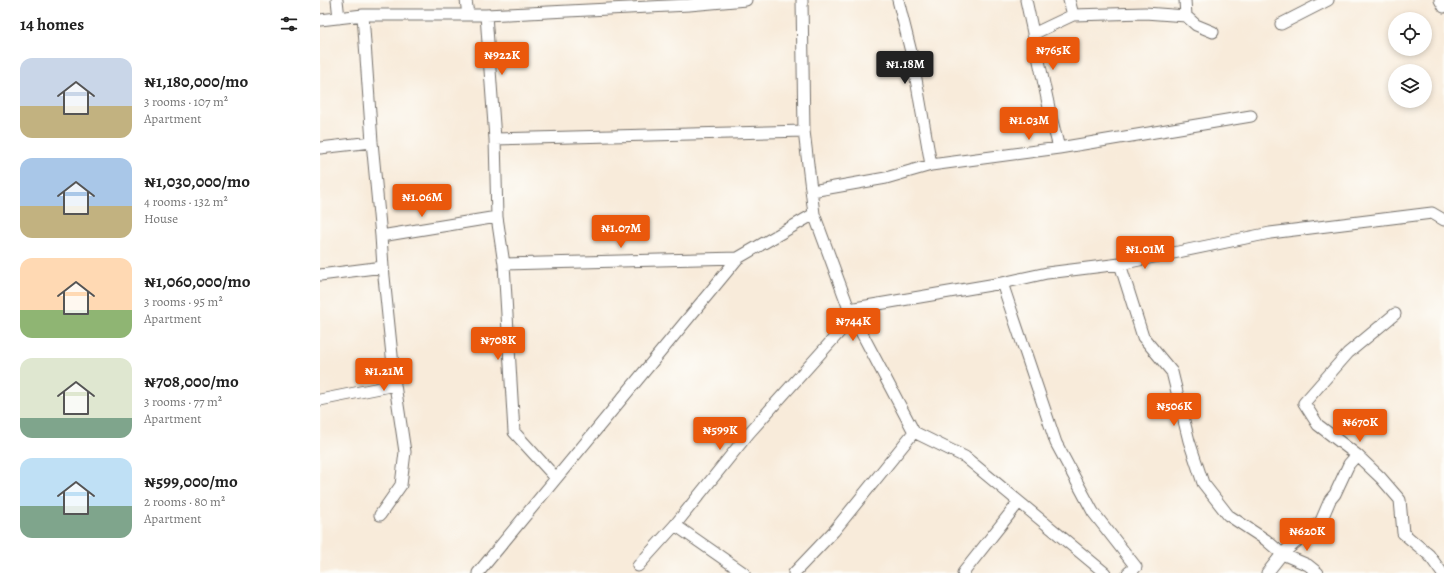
<!DOCTYPE html>
<html lang="en">
<head>
<meta charset="utf-8">
<style>
  :root { --surface:#fff; --page:#f6f6f6; --text:#222; --muted:#767676; --accent:#ea580c }
  body { margin:0; font-family:Alegreya,serif; background:var(--page); color:var(--text); height:100vh; display:flex; flex-direction:column; font-size:15px; white-space:nowrap }
  * { box-sizing:border-box; margin:0 }
  p { font-size:13px; color:var(--muted) }
  .icon { flex:none; width:22px; height:22px; fill:none; stroke:currentColor; stroke-width:2; stroke-linecap:round; stroke-linejoin:round }
  .map { position:relative; flex:1; overflow:hidden }
  .sheet { display:flex; flex-direction:column; background:var(--surface); width:320px }
  .sheet>* { flex:none }
  .fabs { position:absolute; left:1068px; top:12px; display:grid; gap:8px }
  .fabs a { display:grid; place-items:center; width:44px; height:44px; border-radius:50%; background:var(--surface); box-shadow:0 2px 6px #0003; font-size:20px }
  .price { position:absolute; translate:-50% -34px; padding:0 9px; border-radius:4px; background:var(--accent); color:#fff; font-size:13px; line-height:26px; filter:drop-shadow(0 1px 2px #0008) }
  .price::after { content:''; position:absolute; left:50%; top:24px; width:12px; height:9px; margin-left:-6px; background:inherit; clip-path:polygon(0 0,100% 0,50% 100%) }
  .price.current { background:#222; color:#fff }
  ul { padding:0; list-style:none }
  li { display:flex; align-items:center; gap:12px; height:100px; padding:0 20px }
  li span { display:grid; place-items:center; flex:none; width:112px; height:80px; border-radius:12px; color:#555 }
  li>.icon { margin-inline-start:auto }
  span .icon { width:48px; height:48px; fill:#fffc; stroke-width:1 }
  li b { font-size:17px }
  h2 { display:flex; justify-content:space-between; align-items:center; height:48px; padding:0 20px; font-size:17px }
  main { display:flex; flex:1; min-height:0 }
  .map>svg:first-child { display:block }
  .lines { fill:none; stroke-linecap:round; stroke-linejoin:round }
  .minor-casing { stroke:#736e68; stroke-width:13 }
  .minor { stroke:#fff; stroke-width:11 }
</style>
</head>
<body>
<main>
<section class="sheet">
<h2>14 homes<svg class="icon" aria-label="filters" viewBox="0 0 24 24"><path d="M4 7h16M4 17h16"/><circle cx="9" cy="7" r="2"/><circle cx="15" cy="17" r="2"/></svg></h2>
<ul>
<li><span style="background:linear-gradient(#c9d6e8 60%,#c2b280 0)"><svg class="icon" aria-label="home" viewBox="0 0 24 24"><path d="M3 11l9-7 9 7M6 9v11h12V9"/></svg></span><div><b>₦1,180,000/mo</b><p>3 rooms · 107 m²</p><p>Apartment</p></div></li>
<li><span style="background:linear-gradient(#a9c7e8 60%,#c2b280 0)"><svg class="icon" aria-label="home" viewBox="0 0 24 24"><path d="M3 11l9-7 9 7M6 9v11h12V9"/></svg></span><div><b>₦1,030,000/mo</b><p>4 rooms · 132 m²</p><p>House</p></div></li>
<li><span style="background:linear-gradient(#ffd9b3 65%,#8fb573 0)"><svg class="icon" aria-label="home" viewBox="0 0 24 24"><path d="M3 11l9-7 9 7M6 9v11h12V9"/></svg></span><div><b>₦1,060,000/mo</b><p>3 rooms · 95 m²</p><p>Apartment</p></div></li>
<li><span style="background:linear-gradient(#dfe7d0 75%,#7fa58c 0)"><svg class="icon" aria-label="home" viewBox="0 0 24 24"><path d="M3 11l9-7 9 7M6 9v11h12V9"/></svg></span><div><b>₦708,000/mo</b><p>3 rooms · 77 m²</p><p>Apartment</p></div></li>
<li><span style="background:linear-gradient(#bfe0f5 60%,#7fa58c 0)"><svg class="icon" aria-label="home" viewBox="0 0 24 24"><path d="M3 11l9-7 9 7M6 9v11h12V9"/></svg></span><div><b>₦599,000/mo</b><p>2 rooms · 80 m²</p><p>Apartment</p></div></li>
</ul>
</section>
<div class="map">
<svg width="1124" height="573" viewBox="0 0 1124 573">
  <rect width="100%" height="100%" fill="#fdfcf7"/>
  <filter id="ink" filterUnits="userSpaceOnUse"><feTurbulence type="fractalNoise" baseFrequency=".025" numOctaves="2"/><feDisplacementMap in="SourceGraphic" scale="8" xChannelSelector="R" yChannelSelector="G"/><feConvolveMatrix kernelMatrix="1 2 1 2 8 2 1 2 1" color-interpolation-filters="sRGB"/></filter>
  <filter id="wash" filterUnits="userSpaceOnUse"><feTurbulence type="fractalNoise" baseFrequency=".012" numOctaves="4" result="noise"/><feDisplacementMap in="SourceGraphic" scale="16" xChannelSelector="R" yChannelSelector="G"/><feGaussianBlur stdDeviation="0.9" result="paint"/><feColorMatrix in="noise" values="0 0 0 0 0 0 0 0 0 0 0 0 0 0 0 0 0 1.4 0 .05"/><feComposite in="paint" operator="in"/></filter>
  <g filter="url(#wash)">
    <rect width="100%" height="100%" fill="#f8ebda"/>
  </g>
  <g filter="url(#ink)">
    <g class="lines">
      <g class="minor-casing">
        <path id="minor" d="M17 0 19 18
          M146 0 148 15
          M482 0 484 131 494 214 529 309 594 432 645 457 785 573
          M578 0 592 56 611 165
          M706 0 731 117 739 148
          M749 0 753 15
          M865 0 866 16
          M1120 0 1124 7
          M43 15 52 142 61 236
          M0 20 43 15H166L369 5 426 0
          M961 24 1008 0
          M713 34 753 15 825 13 866 16 876 25 893 32
          M175 139 484 131
          M0 148 52 142
          M492 191 566 178 611 165 739 148 931 116
          M177 217 184 264 194 432 236 478
          M184 264 418 258
          M800 264 823 337 852 372 869 441 883 483 908 515 946 540 962 554 988 565 998 573
          M0 275 63 267 61 236 177 217 175 139 166 15
          M682 283 736 443 773 512 816 567 808 573
          M529 309 682 283 727 273 800 264 950 233 1112 213 1124 220
          M0 400 75 385
          M1037 455 1061 478 1080 500 1083 533 1109 555 1122 573
          M60 515 81 485 85 452 75 385 63 267
          M318 566 355 525
          M158 573 418 258 494 214
          M424 573 355 525 429 433 533 317
          M474 573 514 531 594 432
          M643 573 699 502
          M947 573 962 554 1001 521 1010 500 1015 494 1029 464 1037 455 998 425 984 403 1028 353 1075 314"/>
      </g>
      <use href="#minor" class="minor"/>
    </g>
  </g>
</svg>
<div class="fabs">
<a><svg class="icon" aria-label="locate" viewBox="0 0 24 24"><circle cx="12" cy="12" r="6"/><path d="M12 2v4M12 18v4M2 12h4M18 12h4"/></svg></a>
<a><svg class="icon" aria-label="layers" viewBox="0 0 24 24"><path d="M12 4l9 5-9 5-9-5zM3 14l9 5 9-5"/></svg></a>
</div>
<b class="price" style="left:733px;top:71px">₦765K</b>
<b class="price" style="left:182px;top:76px">₦922K</b>
<b class="price current" style="left:585px;top:85px">₦1.18M</b>
<b class="price" style="left:709px;top:141px">₦1.03M</b>
<b class="price" style="left:102px;top:218px">₦1.06M</b>
<b class="price" style="left:301px;top:249px">₦1.07M</b>
<b class="price" style="left:825px;top:270px">₦1.01M</b>
<b class="price" style="left:533px;top:342px">₦744K</b>
<b class="price" style="left:178px;top:361px">₦708K</b>
<b class="price" style="left:64px;top:392px">₦1.21M</b>
<b class="price" style="left:854px;top:427px">₦506K</b>
<b class="price" style="left:1040px;top:443px">₦670K</b>
<b class="price" style="left:400px;top:451px">₦599K</b>
<b class="price" style="left:987px;top:552px">₦620K</b>
</div>
</main>
</body>
</html>
